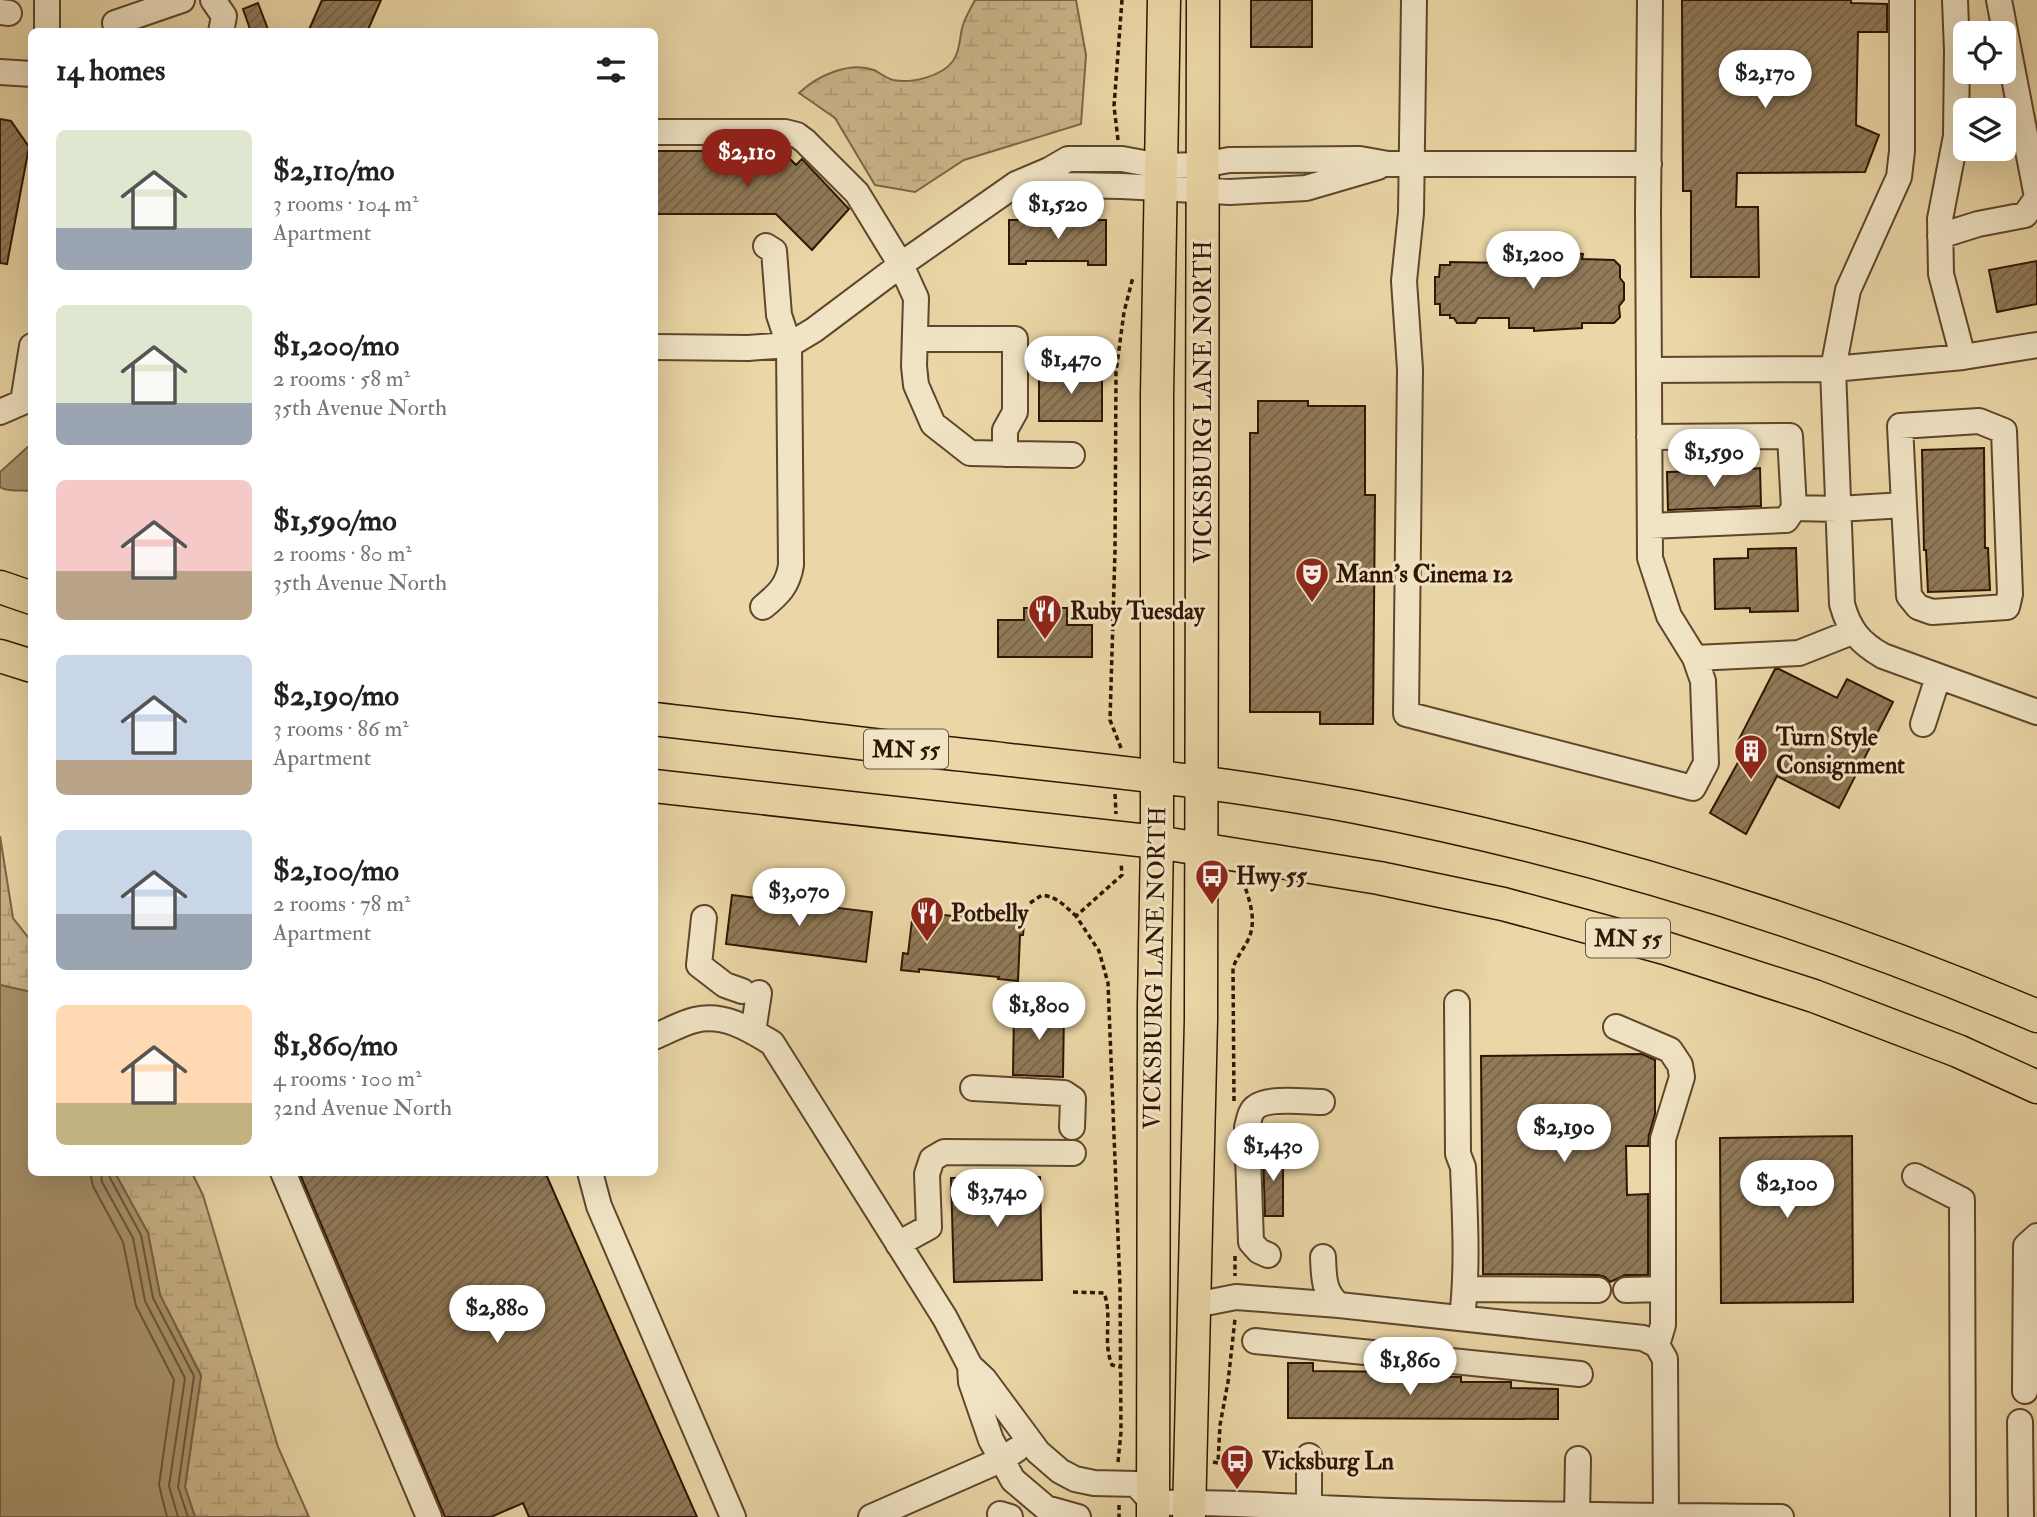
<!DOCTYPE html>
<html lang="en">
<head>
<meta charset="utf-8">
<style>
  :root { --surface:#fff; --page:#f6f6f6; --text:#222; --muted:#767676; --accent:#8f2418 }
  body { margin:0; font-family:"IM FELL Double Pica",serif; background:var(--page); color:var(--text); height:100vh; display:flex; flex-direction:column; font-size:26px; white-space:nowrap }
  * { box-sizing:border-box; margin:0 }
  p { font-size:23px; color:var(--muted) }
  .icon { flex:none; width:38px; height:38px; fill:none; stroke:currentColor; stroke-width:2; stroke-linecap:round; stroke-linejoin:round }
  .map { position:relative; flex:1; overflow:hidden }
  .drawer { position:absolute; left:28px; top:28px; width:630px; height:1148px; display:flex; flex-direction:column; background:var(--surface); border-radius:10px; box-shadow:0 7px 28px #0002 }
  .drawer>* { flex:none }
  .controls { position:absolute; left:1953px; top:21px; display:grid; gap:14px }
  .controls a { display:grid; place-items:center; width:63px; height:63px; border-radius:10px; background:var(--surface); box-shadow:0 7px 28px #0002; font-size:35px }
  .price { position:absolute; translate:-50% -60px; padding:0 16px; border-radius:24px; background:#fff; color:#222; font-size:23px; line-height:46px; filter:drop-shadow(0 2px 4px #0008) }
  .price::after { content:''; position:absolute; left:50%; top:42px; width:21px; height:16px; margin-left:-10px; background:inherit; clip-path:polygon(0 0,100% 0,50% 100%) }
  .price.selected { background:var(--accent); color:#fff }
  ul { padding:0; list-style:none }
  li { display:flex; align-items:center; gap:21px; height:175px; padding:0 28px }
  li span { display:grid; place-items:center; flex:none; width:196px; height:140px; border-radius:10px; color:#555 }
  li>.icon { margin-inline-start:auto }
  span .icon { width:84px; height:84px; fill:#fffc; stroke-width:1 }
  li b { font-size:30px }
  h2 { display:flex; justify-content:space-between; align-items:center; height:84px; padding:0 28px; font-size:30px }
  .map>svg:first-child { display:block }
  .wetland { fill:url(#wetland-marsh); stroke:#7c6646; stroke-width:2 }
  .water { fill:#aa956f; stroke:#796244; stroke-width:2 }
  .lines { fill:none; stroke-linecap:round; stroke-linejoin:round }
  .shore { stroke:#6c5639; stroke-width:2 }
  .building { fill:url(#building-hatch); stroke:#2f1603; stroke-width:2 }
  .minor-casing { stroke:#5e462c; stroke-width:28 }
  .major-casing { stroke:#2f1603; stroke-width:35 }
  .path { stroke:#2f1603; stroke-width:3.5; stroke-dasharray:5 3.5; stroke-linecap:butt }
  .minor { stroke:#f1e4c5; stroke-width:24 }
  .major { stroke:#ead6a6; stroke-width:32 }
  .labels { text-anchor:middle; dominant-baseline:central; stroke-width:6; stroke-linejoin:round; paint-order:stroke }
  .shield { fill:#f1e4c5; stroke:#69543d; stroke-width:2 }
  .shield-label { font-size:23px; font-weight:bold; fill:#2f1603 }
  .street-label { font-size:24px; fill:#2f1603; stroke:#f1e4c5 }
  .poi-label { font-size:24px; font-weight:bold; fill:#2f1603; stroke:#f1e4c5; text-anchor:start }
</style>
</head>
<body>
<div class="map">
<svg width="2037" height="1517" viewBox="0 0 2037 1517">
  <defs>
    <pattern id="wetland-marsh" width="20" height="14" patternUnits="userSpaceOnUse" patternTransform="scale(1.75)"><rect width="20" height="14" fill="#cab58a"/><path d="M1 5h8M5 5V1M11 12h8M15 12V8" fill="none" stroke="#ae9b75"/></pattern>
    <pattern id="building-hatch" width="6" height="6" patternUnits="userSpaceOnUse" patternTransform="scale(1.75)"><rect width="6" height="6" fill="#907a58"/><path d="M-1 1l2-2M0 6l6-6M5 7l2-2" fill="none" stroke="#766347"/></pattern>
  </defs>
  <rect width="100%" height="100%" fill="#ead6a6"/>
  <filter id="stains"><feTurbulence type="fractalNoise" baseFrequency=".00286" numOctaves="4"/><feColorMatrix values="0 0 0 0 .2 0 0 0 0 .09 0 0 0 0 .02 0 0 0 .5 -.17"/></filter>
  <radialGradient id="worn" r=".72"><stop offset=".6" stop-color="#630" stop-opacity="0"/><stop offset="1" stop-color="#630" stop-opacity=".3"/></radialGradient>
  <path class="wetland" d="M975 0H1076L1086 55 1081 124 964 160 915 192 875 185 835 118 799 93C817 76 849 61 874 70 880 73 886 78 893 80 912 84 942 76 953 61 961 50 959 37 963 25 966 16 971 8 975 0Z
    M0 836 13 918 31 941V992L0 985Z
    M115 1173H192L203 1195 278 1447 309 1517H195L185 1487 201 1375 160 1295 148 1233Z"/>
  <path class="water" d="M31 444V491C21 489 9 493 0 487V472Z
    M0 985 31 992 32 1172 115 1173 148 1233 160 1295 201 1376 185 1487 195 1517H0Z"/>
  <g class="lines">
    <path class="shore" d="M90 1172 93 1186 123 1242 136 1306 174 1380 159 1485 167 1517
      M101 1172 102 1182 133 1238 145 1301 185 1378 169 1486 178 1517
      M109 1172 110 1178 141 1235 153 1298 194 1376 178 1487 188 1517"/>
  </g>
  <path class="building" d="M322 0H381L367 32H308Z
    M1251 0H1312V47H1251Z
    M1682 0H1851V3L1887 4V32H1858L1856 125 1879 135 1865 172 1737 173 1736 207H1758L1759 277H1691V191H1683Z
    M258 3 269 32H251L243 9Z
    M0 119 11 121 29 147 7 264 0 263Z
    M654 151H782L796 165 802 159 849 209 812 250 776 214H654Z
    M1009 220H1106V265H1088V261H1026V264H1009Z
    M1532 251 1583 254 1582 259 1614 260 1620 266V278L1624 283V300L1619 306 1620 317 1614 323H1582V328L1534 331V328H1509V318H1478L1475 323H1457L1454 318H1450V315H1440V304H1435V277H1439L1440 265H1450V262L1509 263V256H1532Z
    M2037 261V304L1997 312 1989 270Z
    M1061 366H1082V373H1102V421H1039V373H1061Z
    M1258 401H1308V406H1365V495H1375L1373 724H1320V712H1250V433H1258Z
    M1984 448 1985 548H1988L1990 590 1928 592 1926 550H1924L1922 450Z
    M1750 466V469L1760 468 1761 506 1668 510 1667 472 1736 470 1735 467Z
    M1796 548 1798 611 1750 612V608L1715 609 1714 559 1748 558V549Z
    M1024 608H1067V625H1092V657H998V620H1024Z
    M1775 669H1779L1837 698 1847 679 1893 702 1839 808 1777 776 1746 834 1710 813 1746 748 1737 743Z
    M732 895 872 912 866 962 726 944Z
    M913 912 984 919V916L1006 918V913L1025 915 1023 935H1020L1018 981 998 979 999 977 919 969V972L901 970 903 953 908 954Z
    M1014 1008 1064 1009 1063 1077 1013 1075Z
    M1642 1054 1655 1060V1114L1649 1135 1648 1146H1626L1627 1195 1648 1194V1275H1625L1610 1282 1605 1277 1598 1275 1483 1274 1481 1056Z
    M1852 1136 1853 1302 1721 1303 1720 1138Z
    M1263 1151H1283V1216H1265Z
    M299 1172H545L697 1517H529L523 1503 491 1517H445Z
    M1040 1177 1042 1280 954 1282 951 1178Z
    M1288 1363H1313V1371L1409 1372H1412V1376L1461 1377V1382H1511V1388L1558 1389V1419L1288 1418Z"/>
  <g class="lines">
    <g class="minor-casing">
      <path id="minor" d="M213 0 224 16 221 32
        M1414 0 1411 213 1404 281 1410 369 1406 714 1693 788 1706 763 1703 681 1695 658 1799 653 1852 632
        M1650 0 1648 211 1650 558 1669 616 1695 658
        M1902 0V151L1899 177 1848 290 1833 369 1842 604C1849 630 1860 643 1883 656L2037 712
        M1955 0 1957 51 1956 136 1940 219 1941 274 1963 357
        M1999 0 2037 197
        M0 12 9 13
        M115 23 182 0
        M47 32V0
        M0 72 32 74
        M654 132H785L797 135 805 141 857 193 901 265 916 298 914 366 916 385 933 424 970 453 1072 455
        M1049 170 1062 185 1122 186 1230 192 1306 188 1378 167
        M1940 236 1978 224 2025 215 2037 198
        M915 339H1015V412L1005 430V454
        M654 347 748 348 789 345 814 330 906 261 1016 184 1049 170 1068 159H1122L1160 166 1202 165 1229 160 1360 159 1388 164H1649
        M1649 370 1833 369 1963 357 2037 345
        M0 412 23 402 32 346
        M1649 437 1790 436 1794 508
        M1650 526 1786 520 1794 508 1838 509 1904 505 1909 596 1918 607 1932 612 2007 607 2010 594 2004 431 1979 421 1900 426 1904 505
        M763 607C779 594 788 585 791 565L789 345 779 315 774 251 766 246
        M1923 724 1938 677
        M704 918 699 965 725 985 742 991
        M1457 1003 1458 1154 1463 1167C1465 1217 1468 1268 1462 1318
        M1616 1027 1670 1050 1680 1065 1682 1077 1663 1139V1325L1657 1345
        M753 1032 759 993
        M654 1037C668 1031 682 1023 695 1020 724 1013 749 1029 772 1043L945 1318 970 1366 984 1379 1038 1452 1060 1471 1075 1479 1094 1483 1136 1484 1153 1503
        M973 1088 1064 1093 1073 1099 1072 1127
        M283 1172 429 1517
        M590 1172 599 1206 733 1517
        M1915 1176 1962 1200 1963 1517
        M898 1244 929 1227 927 1174 932 1159 944 1152 1073 1153
        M1268 1255 1259 1251 1251 1242 1247 1127C1249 1120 1250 1111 1256 1107 1268 1097 1307 1102 1322 1102
        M1323 1257C1324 1277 1323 1292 1339 1305
        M1466 1289 1598 1290
        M1626 1290 1663 1289
        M1195 1305 1236 1297 1339 1305 1643 1338 1657 1345 1665 1359 1666 1516
        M1255 1341 1580 1374
        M970 1366 971 1382 991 1440 1013 1480 1046 1508 1078 1517
        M2025 1391 2026 1246 2037 1236
        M2020 1422 2021 1517
        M1309 1456V1509
        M1153 1503C1233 1501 1313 1509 1392 1511 1522 1515 1651 1516 1781 1517
        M1000 1514 1010 1517
        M1577 1515 1578 1459
        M871 1517 1003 1459 1016 1450"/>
    </g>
    <g class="major-casing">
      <path id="major" d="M0 587 32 598
        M0 656 32 666
        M654 719C761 731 867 745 974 756 1101 770 1229 783 1356 807 1589 852 1818 923 2037 1016
        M654 786 1157 842 1379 878 1503 904 1665 948 1814 996 1958 1051 2037 1087
        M1153 1517 1154 1005 1157 842V395L1164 0
        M1189 1517 1201 1020 1203 0"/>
    </g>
    <path class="path" d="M1118 140 1114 106 1122 0
      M1121 748 1110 720 1115 551 1116 372 1124 312 1133 277
      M1115 794 1116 814
      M1030 903 1042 895C1057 897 1065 906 1076 916
      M1234 1101 1233 968C1237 956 1244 949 1249 938 1257 919 1249 899 1243 881
      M1235 1256V1276
      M1073 1292 1104 1293C1113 1316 1102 1341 1112 1365L1120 1367
      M1118 1462 1121 1432 1120 1287 1108 983 1099 951 1076 916 1122 875 1121 863
      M1213 1462 1218 1463 1220 1425 1228 1382 1235 1319
      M1119 1505V1517"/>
    <use href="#minor" class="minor"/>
    <use href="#major" class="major"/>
  </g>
  <defs>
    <g id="theatre-pin" transform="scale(1.75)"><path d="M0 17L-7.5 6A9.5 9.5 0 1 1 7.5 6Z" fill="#8f2418" stroke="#f1e4c5"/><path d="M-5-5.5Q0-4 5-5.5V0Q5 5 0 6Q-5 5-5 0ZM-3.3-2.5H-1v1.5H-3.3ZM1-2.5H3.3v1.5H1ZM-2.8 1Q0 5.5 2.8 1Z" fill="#fff"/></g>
    <g id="restaurant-pin" transform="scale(1.75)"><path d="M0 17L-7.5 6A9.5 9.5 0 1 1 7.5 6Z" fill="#8f2418" stroke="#f1e4c5"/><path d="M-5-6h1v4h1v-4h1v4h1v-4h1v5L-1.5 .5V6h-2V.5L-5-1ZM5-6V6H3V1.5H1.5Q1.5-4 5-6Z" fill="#fff"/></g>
    <g id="building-pin" transform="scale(1.75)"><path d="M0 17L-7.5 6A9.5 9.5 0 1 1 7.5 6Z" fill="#8f2418" stroke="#f1e4c5"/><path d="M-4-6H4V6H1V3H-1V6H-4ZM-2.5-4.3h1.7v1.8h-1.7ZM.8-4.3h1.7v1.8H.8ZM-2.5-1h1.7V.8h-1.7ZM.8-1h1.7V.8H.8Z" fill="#fff"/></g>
    <g id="bus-pin" transform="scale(1.75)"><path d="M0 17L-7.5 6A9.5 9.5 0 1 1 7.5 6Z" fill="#8f2418" stroke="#f1e4c5"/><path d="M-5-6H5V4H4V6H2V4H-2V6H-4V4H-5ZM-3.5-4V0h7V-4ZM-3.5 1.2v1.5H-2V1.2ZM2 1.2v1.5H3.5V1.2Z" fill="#fff"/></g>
  </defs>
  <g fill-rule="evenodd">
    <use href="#theatre-pin" x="1312" y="574"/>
    <use href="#restaurant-pin" x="1045" y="611"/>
    <use href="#building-pin" x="1751" y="751"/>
    <use href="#bus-pin" x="1212" y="876"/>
    <use href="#restaurant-pin" x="927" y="913"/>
    <use href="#bus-pin" x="1237" y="1461"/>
  </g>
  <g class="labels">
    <g class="shield">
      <rect x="864" y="729.5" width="84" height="39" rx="5"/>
      <rect x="1586" y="918.5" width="84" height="39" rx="5"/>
    </g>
    <g class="shield-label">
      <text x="906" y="749">MN 55</text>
      <text x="1628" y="938">MN 55</text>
    </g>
    <g class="street-label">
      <text transform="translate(1203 402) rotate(-90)">VICKSBURG LANE NORTH</text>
      <text transform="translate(1155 968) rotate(-89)">VICKSBURG LANE NORTH</text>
    </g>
    <g class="poi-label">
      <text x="1336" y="574">Mann's Cinema 12</text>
      <text x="1070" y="611">Ruby Tuesday</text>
      <text x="1776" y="737">Turn Style<tspan x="1776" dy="28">Consignment</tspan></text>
      <text x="1236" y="876">Hwy 55</text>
      <text x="951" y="913">Potbelly</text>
      <text x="1262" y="1461">Vicksburg Ln</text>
    </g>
  </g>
  <rect width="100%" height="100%" filter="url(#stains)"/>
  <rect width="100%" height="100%" fill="url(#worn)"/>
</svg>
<div class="controls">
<a><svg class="icon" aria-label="locate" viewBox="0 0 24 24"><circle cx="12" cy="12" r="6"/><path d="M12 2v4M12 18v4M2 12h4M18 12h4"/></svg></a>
<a><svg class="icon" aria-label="layers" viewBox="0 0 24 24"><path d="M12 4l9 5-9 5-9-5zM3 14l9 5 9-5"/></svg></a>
</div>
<b class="price" style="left:1765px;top:110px">$2,170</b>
<b class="price selected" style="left:747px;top:189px">$2,110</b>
<b class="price" style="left:1058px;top:241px">$1,520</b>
<b class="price" style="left:1533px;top:291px">$1,200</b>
<b class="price" style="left:1071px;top:396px">$1,470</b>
<b class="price" style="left:1714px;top:489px">$1,590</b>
<b class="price" style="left:799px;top:928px">$3,070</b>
<b class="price" style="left:1039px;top:1042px">$1,800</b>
<b class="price" style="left:1564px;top:1164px">$2,190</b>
<b class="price" style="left:1273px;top:1183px">$1,430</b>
<b class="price" style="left:1787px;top:1220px">$2,100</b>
<b class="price" style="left:997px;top:1229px">$3,740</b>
<b class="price" style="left:497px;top:1345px">$2,880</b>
<b class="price" style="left:1410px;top:1397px">$1,860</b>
<section class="drawer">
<h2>14 homes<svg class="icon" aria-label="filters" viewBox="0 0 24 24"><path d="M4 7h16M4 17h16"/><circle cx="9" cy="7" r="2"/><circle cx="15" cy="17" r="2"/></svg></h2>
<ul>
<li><span style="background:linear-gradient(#dfe7d0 70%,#9aa5b1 0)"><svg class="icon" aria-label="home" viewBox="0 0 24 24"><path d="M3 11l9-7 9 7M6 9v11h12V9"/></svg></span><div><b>$2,110/mo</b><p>3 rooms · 104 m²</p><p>Apartment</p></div></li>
<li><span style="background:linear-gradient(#dfe7d0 70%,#9aa5b1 0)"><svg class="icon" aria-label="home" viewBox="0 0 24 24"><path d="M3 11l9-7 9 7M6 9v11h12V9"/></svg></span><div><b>$1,200/mo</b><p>2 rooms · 58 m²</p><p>35th Avenue North</p></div></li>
<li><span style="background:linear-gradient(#f6c9c9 65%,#b9a48a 0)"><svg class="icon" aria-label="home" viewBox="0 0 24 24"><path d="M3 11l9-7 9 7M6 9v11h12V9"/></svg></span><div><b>$1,590/mo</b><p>2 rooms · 80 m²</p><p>35th Avenue North</p></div></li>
<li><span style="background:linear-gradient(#c9d6e8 75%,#b9a48a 0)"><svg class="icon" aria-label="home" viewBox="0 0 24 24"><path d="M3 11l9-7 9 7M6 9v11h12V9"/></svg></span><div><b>$2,190/mo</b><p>3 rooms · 86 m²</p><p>Apartment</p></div></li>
<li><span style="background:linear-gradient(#c9d6e8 60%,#9aa5b1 0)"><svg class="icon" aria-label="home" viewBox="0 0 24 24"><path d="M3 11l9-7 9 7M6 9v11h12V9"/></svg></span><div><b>$2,100/mo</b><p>2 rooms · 78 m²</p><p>Apartment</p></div></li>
<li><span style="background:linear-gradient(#ffd9b3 70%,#c2b280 0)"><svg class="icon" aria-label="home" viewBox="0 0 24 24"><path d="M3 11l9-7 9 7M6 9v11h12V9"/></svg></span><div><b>$1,860/mo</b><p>4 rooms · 100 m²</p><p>32nd Avenue North</p></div></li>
</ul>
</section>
</div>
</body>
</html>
